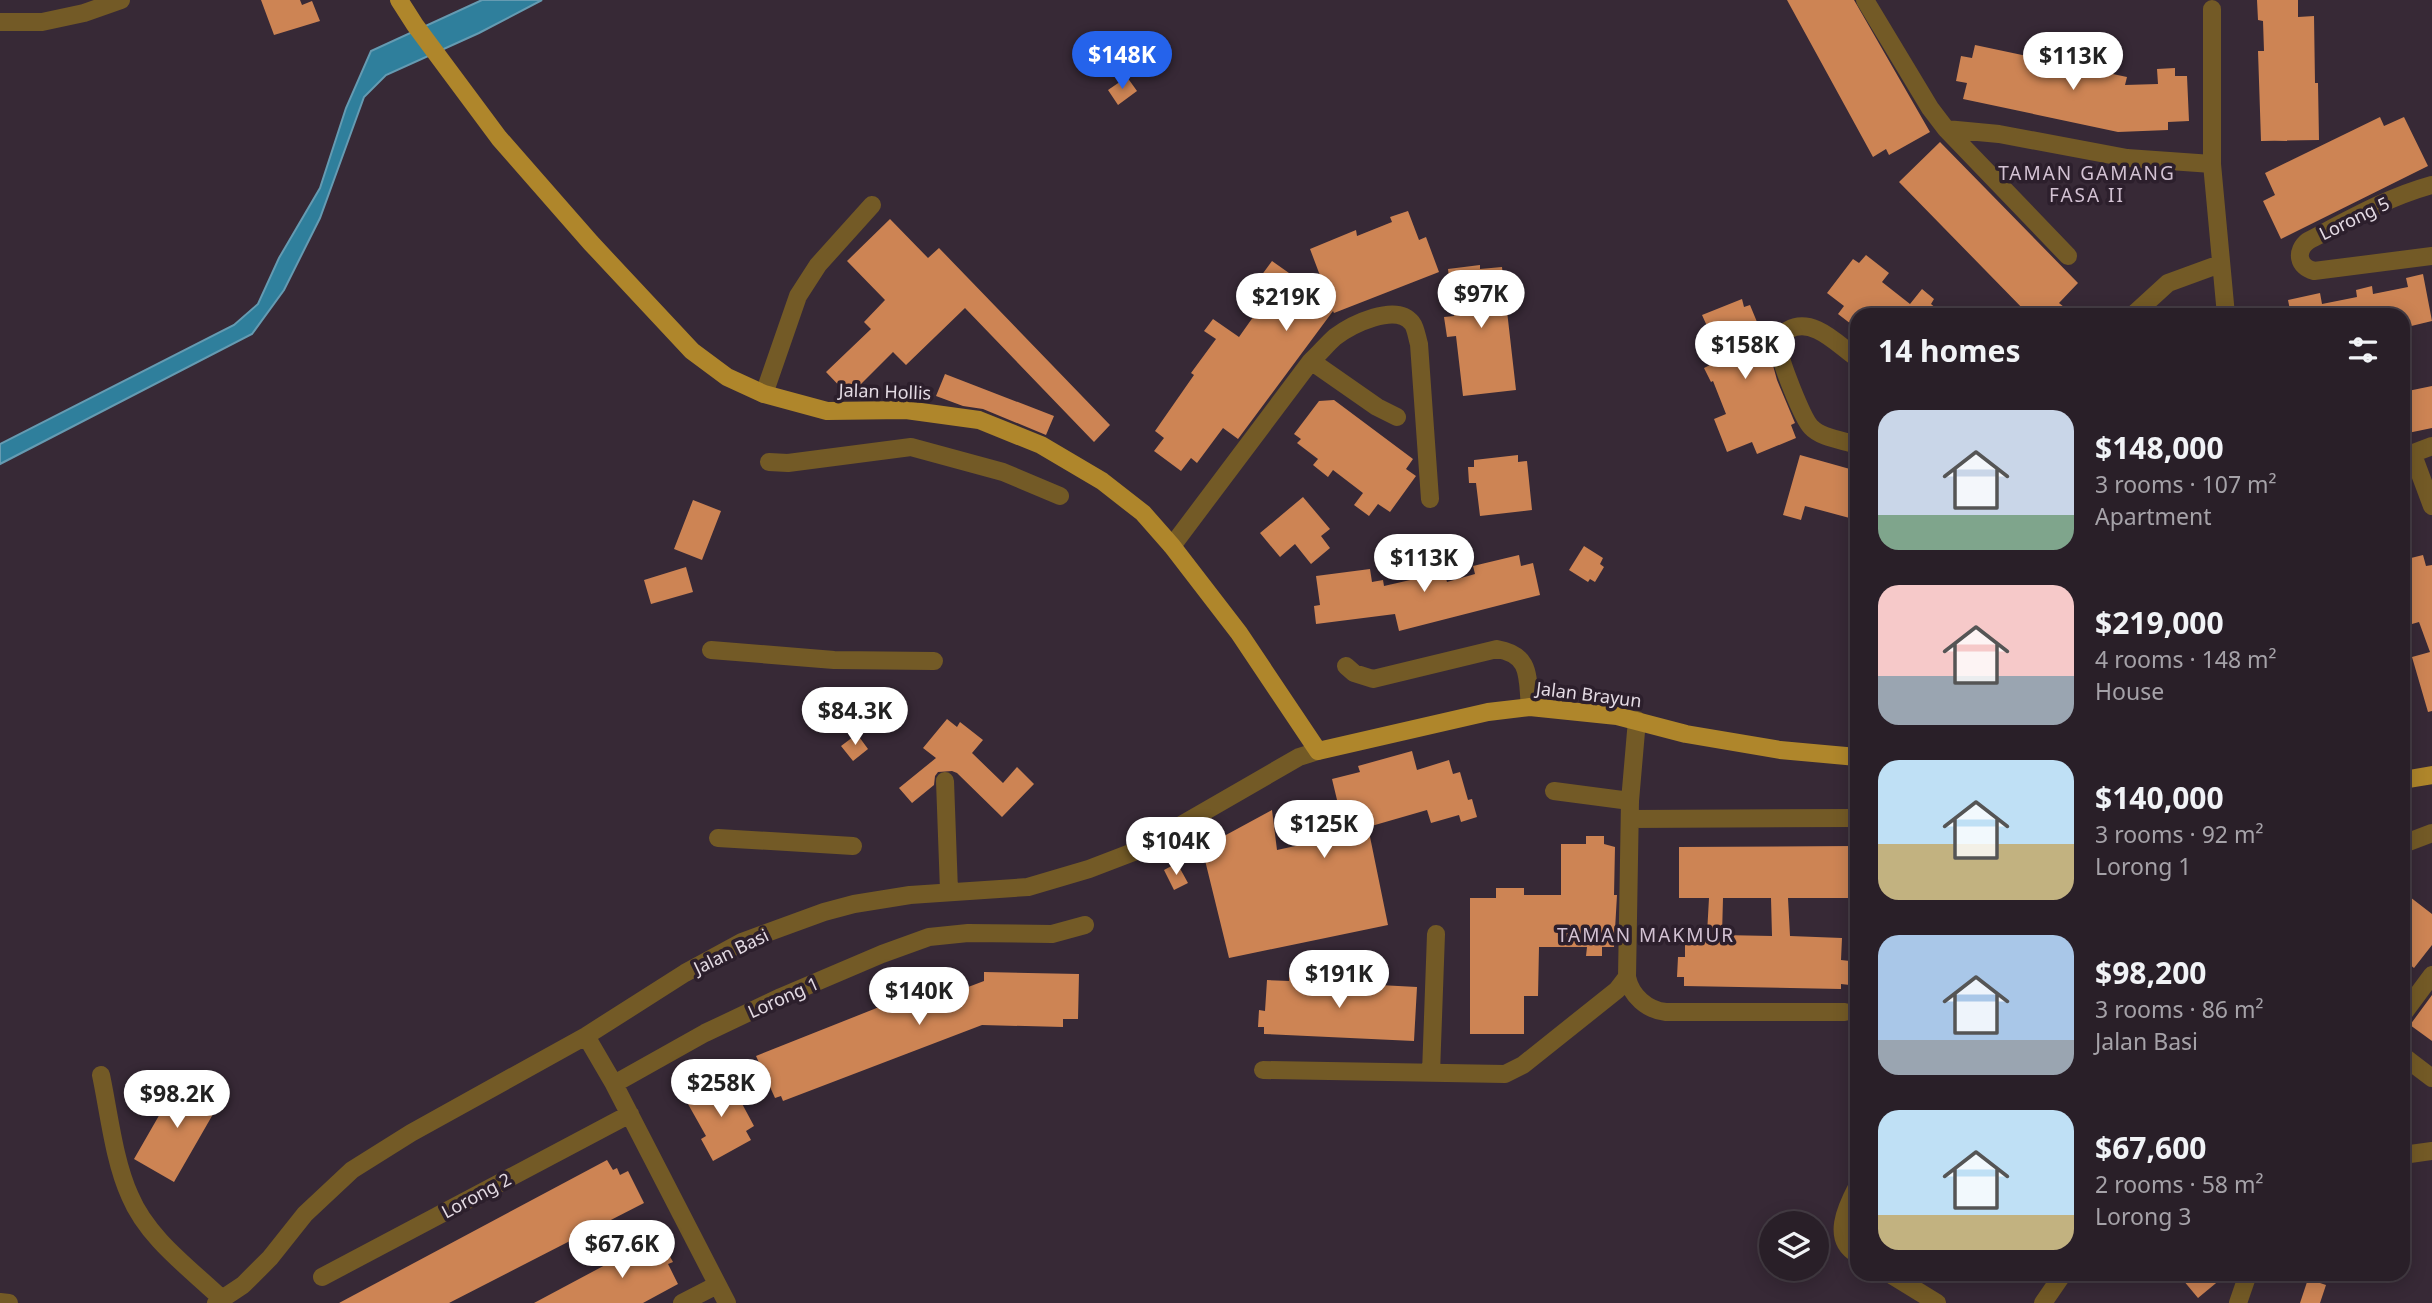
<!DOCTYPE html>
<html lang="en">
<head>
<meta charset="utf-8">
<style>
  :root { --surface:#291f28; --page:#352c34; --text:#f1f3f6; --muted:#a5a2a8; --line:#453d45; --accent:#2563eb }
  body { margin:0; font-family:"Noto Sans",sans-serif; background:var(--page); color:var(--text); height:100vh; display:flex; flex-direction:column; font-size:26px; white-space:nowrap }
  * { box-sizing:border-box; margin:0 }
  p { font-size:23px; color:var(--muted) }
  .icon { flex:none; width:38px; height:38px; fill:none; stroke:currentColor; stroke-width:2; stroke-linecap:round; stroke-linejoin:round }
  .map { position:relative; flex:1; overflow:hidden }
  .side { position:absolute; left:1850px; top:308px; width:560px; height:973px; display:flex; flex-direction:column; background:var(--surface); border-radius:21px; box-shadow:0 4px 18px #0003,0 0 0 2px var(--line) }
  .side>* { flex:none }
  .buttons { position:absolute; left:1759px; top:1211px; display:grid; gap:14px }
  .buttons a { display:grid; place-items:center; width:70px; height:70px; border-radius:50%; background:var(--surface); box-shadow:0 4px 18px #0003,0 0 0 2px var(--line); font-size:35px }
  .price { position:absolute; translate:-50% -60px; padding:0 16px; border-radius:24px; background:#fff; color:#222; font-size:23px; line-height:46px; filter:drop-shadow(0 2px 4px #0008) }
  .price::after { content:''; position:absolute; left:50%; top:42px; width:21px; height:16px; margin-left:-10px; background:inherit; clip-path:polygon(0 0,100% 0,50% 100%) }
  .price.selected { background:var(--accent); color:#fff }
  ul { padding:0; list-style:none }
  li { display:flex; align-items:center; gap:21px; height:175px; padding:0 28px }
  li span { display:grid; place-items:center; flex:none; width:196px; height:140px; border-radius:21px; color:#555 }
  li>.icon { margin-inline-start:auto }
  span .icon { width:84px; height:84px; fill:#fffc; stroke-width:1 }
  li b { font-size:30px }
  h2 { display:flex; justify-content:space-between; align-items:center; height:84px; padding:0 28px; font-size:30px }
  .map>svg:first-child { display:block }
  .water { fill:#2f7f9c; stroke:#659bb2; stroke-width:2 }
  .building { fill:#cd8454; fill-rule:evenodd }
  .lines { fill:none; stroke-linecap:round; stroke-linejoin:round }
  .minor { stroke:#735a26; stroke-width:18 }
  .major { stroke:#af862b; stroke-width:18 }
  .labels { text-anchor:middle; dominant-baseline:central; stroke-width:7; stroke-linejoin:round; paint-order:stroke }
  .street-label { font-size:18px; fill:#e4dbe4; stroke:#2c1f2c }
  .neighbourhood-label { font-size:19px; letter-spacing:2px; fill:#d3c2d3; stroke:#2c1f2c }
</style>
</head>
<body>
<div class="map">
<svg width="2432" height="1303" viewBox="0 0 2432 1303">
  <rect width="100%" height="100%" fill="#372936"/>
  <path class="water" d="M482 0H542L479 33 386 75 364 97 320 218 284 290 252 334 0 464V444L234 325 258 304 279 258 320 188 346 108 371 51Z"/>
  <path class="building" d="M261 0H300L302 5 312 1 320 21 274 35Z
    M1787 0H1854L1930 132 1889 155 1886 149 1873 157Z
    M2257 0H2298V17L2314 16 2315 83H2318L2319 140 2261 141 2258 51H2264L2263 21 2258 20Z
    M1975 45 2127 77 2125 85 2158 84 2157 69 2175 68V76H2187L2189 121 2168 122V130L2118 132 1963 99 1967 83 1956 81 1961 56 1972 58Z
    M1127 77 1137 91 1118 105 1108 90Z
    M2380 117 2384 126 2404 117 2428 166 2281 239 2263 201 2275 195 2265 173Z
    M1940 142 2078 283 2059 303 2074 315H2029L1899 182Z
    M1408 211 1419 240 1426 237 1439 272 1334 313 1333 311 1238 439 1223 428 1197 463 1191 458 1181 471 1154 451 1164 438 1155 431 1194 375 1191 373 1216 339 1204 331 1213 319 1239 337 1275 286 1261 276 1272 261 1330 302 1310 249 1356 230 1357 236 1392 222 1390 217Z
    M890 219 928 258 939 248 1110 425 1094 442 965 308 906 365 893 352 849 396 826 372 871 329 864 322 885 300 847 261Z
    M1866 255 1889 273 1882 282 1910 304 1922 289 1934 299 1931 304 1944 315H1857L1851 324 1838 314 1844 306 1827 293 1853 259 1859 263Z
    M1480 265V269L1502 267 1516 390 1463 396 1456 336 1447 337 1444 317 1454 316 1448 269Z
    M2423 274 2432 321 2403 328V315H2291L2288 300 2320 293 2322 304 2357 297 2356 290 2372 286 2373 294 2408 287 2406 278Z
    M1742 299 1744 307 1750 305 1769 351 1777 380 1795 423 1791 425 1796 438 1757 454 1752 442 1727 452 1714 419 1726 414 1713 381 1711 382 1704 368 1710 365 1703 347 1706 346 1700 329 1707 326 1702 315Z
    M945 374 1054 416 1046 435 983 409 963 406 936 396Z
    M2432 386V428L2403 434V392Z
    M1334 400 1413 459 1406 469 1416 476 1390 512 1378 504 1369 516 1354 505 1363 493 1333 470 1328 477 1313 465 1318 459 1297 443 1301 439 1294 434 1319 401Z
    M1518 455V462L1527 461 1532 510 1480 516 1476 483H1469L1468 467H1474V460Z
    M1800 455 1857 471V520L1805 506 1801 520 1783 515Z
    M1303 497 1330 529 1321 536 1330 548 1311 564 1295 544 1280 557 1260 533Z
    M693 500 721 511 702 560 674 549Z
    M1584 546 1603 558 1600 564 1604 567 1595 582 1590 579 1588 582 1569 570Z
    M1519 555 1521 566 1533 563 1540 595 1399 631 1395 614 1316 624 1314 606 1320 605 1316 576 1370 569 1372 582 1383 580 1384 586 1419 578 1418 574 1443 568 1447 582 1475 574 1473 566Z
    M2423 555 2426 566 2432 565V711L2428 712 2412 657 2430 652 2419 622 2405 626 2403 616V560Z
    M686 567 693 592 651 604 644 580Z
    M947 719 957 727 960 722 983 740 972 753 1003 783 1017 767 1034 784 1002 817 957 773 952 771 938 772 935 776 934 785 912 803 899 788 936 758 923 748Z
    M857 734 868 749 853 761 841 746Z
    M1412 751 1417 770 1449 760 1453 774 1460 772 1468 800 1472 799 1477 817 1461 822 1459 815 1431 823 1427 810 1368 827 1388 925 1229 958 1202 848 1272 810 1277 850 1323 840 1321 833 1344 829 1332 779 1360 772 1358 766Z
    M1586 836H1604V844L1615 847 1614 895H1617L1614 947H1602V956H1586L1587 947H1539L1538 996H1524V1034H1470V898H1496V888H1524V895H1561V844H1586Z
    M1856 846 1857 898H1788L1790 936 1842 938 1841 960 1850 961V985L1841 984V989L1684 986V977H1677L1678 957H1685V934H1707L1709 898H1679V847ZM1723 898H1771L1772 936 1722 935Z
    M1177 863 1188 883 1174 890 1164 870Z
    M2410 897 2432 914V945L2414 968 2403 959V906Z
    M984 972 1079 974 1078 1019H1063V1027L982 1025 783 1101 781 1096 775 1098 756 1056 947 980 955 992 984 981Z
    M1289 972H1304V981L1417 987 1414 1041 1264 1034V1027H1258L1259 1010 1265 1011 1267 980 1289 981Z
    M2432 995V1041L2410 1025Z
    M717 1077 724 1089 732 1085 754 1126 746 1131 751 1140 713 1161 701 1139 706 1136 688 1104 704 1095 700 1086Z
    M180 1079 220 1102 174 1182 134 1159Z
    M607 1160 613 1170 617 1168 620 1175 628 1171 644 1203 449 1303H339Z
    M652 1240 656 1247 663 1244 673 1262 668 1264 678 1284 643 1303H534Z
    M2178 1274H2227L2198 1298Z
    M2308 1279 2326 1285 2320 1303H2300Z"/>
  <g class="lines">
    <path class="minor" d="M1865 0 1930 108 1946 129 1999 134 2127 158 2212 164
      M2212 9V164L2226 315
      M0 22H42L84 13 121 0
      M1946 129 2068 256
      M2432 185C2388 197 2348 220 2308 241 2295 251 2298 267 2314 271L2432 256
      M2133 315 2168 283 2220 264
      M1857 358C1838 345 1813 316 1788 330 1783 335 1780 342 1780 350 1779 360 1803 419 1811 427 1821 438 1842 440 1857 445
      M1311 361 1377 407 1397 417
      M764 394 798 296 818 265 872 205
      M2413 455 2432 506
      M2403 457 2432 446
      M769 462 788 463 911 447 1003 472 1060 496
      M1172 546 1311 361C1319 354 1327 344 1335 337 1351 325 1396 302 1412 323 1416 328 1417 338 1419 344L1430 499
      M711 650 834 660 934 661
      M1346 666 1354 673 1373 679 1497 649C1532 655 1527 678 1530 707
      M1637 720 1630 801 1627 977C1631 996 1647 1010 1666 1012H1845
      M945 781 949 891
      M1554 791 1630 801
      M1630 819 1857 818
      M718 838 853 846
      M2403 844 2432 833
      M2403 1014 2432 975
      M586 1036 614 1084 727 1303
      M2403 1056 2432 1078
      M1263 1070 1505 1074 1523 1065 1617 990 1627 977
      M1431 1073 1436 934
      M101 1075C109 1113 114 1161 130 1196 148 1239 191 1269 223 1300
      M614 1084 705 1033 781 997 882 954 929 937 968 933 1052 934 1085 925
      M2403 1155 2432 1151
      M1857 1187C1846 1208 1831 1239 1857 1254
      M1890 1274 1937 1303
      M322 1277 630 1114
      M0 1302 9 1303
      M216 1303 243 1285 270 1258 305 1214 352 1170 411 1133 586 1036 685 973 742 942 824 912 854 904 910 895 1028 887 1089 869 1136 851 1299 757 1318 751
      M682 1303 717 1285
      M2043 1303 2063 1274
      M2238 1303 2248 1274"/>
    <path class="major" d="M399 0 415 25 499 138 591 243 692 351 727 377 764 394 827 411 906 410 979 420 1041 445 1102 481 1143 513 1172 546 1239 633 1318 751 1488 712 1530 707 1617 716 1686 734 1780 750 1857 757
      M2403 780 2432 775"/>
  </g>
  <g class="labels">
    <g class="street-label">
      <text transform="translate(2354 218) rotate(-26)">Lorong 5</text>
      <text transform="translate(885 391) rotate(2)">Jalan Hollis</text>
      <text transform="translate(1589 694) rotate(7)">Jalan Brayun</text>
      <text transform="translate(731 951) rotate(-26)">Jalan Basi</text>
      <text transform="translate(783 997) rotate(-24)">Lorong 1</text>
      <text transform="translate(476 1195) rotate(-28)">Lorong 2</text>
    </g>
    <g class="neighbourhood-label">
      <text x="2087" y="173">TAMAN GAMANG<tspan x="2087" dy="22">FASA II</tspan></text>
      <text x="1646" y="935">TAMAN MAKMUR</text>
    </g>
  </g>
</svg>
<div class="buttons">
<a><svg class="icon" aria-label="layers" viewBox="0 0 24 24"><path d="M12 4l9 5-9 5-9-5zM3 14l9 5 9-5"/></svg></a>
</div>
<b class="price selected" style="left:1122px;top:91px">$148K</b>
<b class="price" style="left:2073px;top:92px">$113K</b>
<b class="price" style="left:1481px;top:330px">$97K</b>
<b class="price" style="left:1286px;top:333px">$219K</b>
<b class="price" style="left:1745px;top:381px">$158K</b>
<b class="price" style="left:1424px;top:594px">$113K</b>
<b class="price" style="left:855px;top:747px">$84.3K</b>
<b class="price" style="left:1324px;top:860px">$125K</b>
<b class="price" style="left:1176px;top:877px">$104K</b>
<b class="price" style="left:1339px;top:1010px">$191K</b>
<b class="price" style="left:919px;top:1027px">$140K</b>
<b class="price" style="left:721px;top:1119px">$258K</b>
<b class="price" style="left:177px;top:1130px">$98.2K</b>
<b class="price" style="left:622px;top:1280px">$67.6K</b>
<section class="side">
<h2>14 homes<svg class="icon" aria-label="filters" viewBox="0 0 24 24"><path d="M4 7h16M4 17h16"/><circle cx="9" cy="7" r="2"/><circle cx="15" cy="17" r="2"/></svg></h2>
<ul>
<li><span style="background:linear-gradient(#c9d6e8 75%,#7fa58c 0)"><svg class="icon" aria-label="home" viewBox="0 0 24 24"><path d="M3 11l9-7 9 7M6 9v11h12V9"/></svg></span><div><b>$148,000</b><p>3 rooms · 107 m²</p><p>Apartment</p></div></li>
<li><span style="background:linear-gradient(#f6c9c9 65%,#9aa5b1 0)"><svg class="icon" aria-label="home" viewBox="0 0 24 24"><path d="M3 11l9-7 9 7M6 9v11h12V9"/></svg></span><div><b>$219,000</b><p>4 rooms · 148 m²</p><p>House</p></div></li>
<li><span style="background:linear-gradient(#bfe0f5 60%,#c2b280 0)"><svg class="icon" aria-label="home" viewBox="0 0 24 24"><path d="M3 11l9-7 9 7M6 9v11h12V9"/></svg></span><div><b>$140,000</b><p>3 rooms · 92 m²</p><p>Lorong 1</p></div></li>
<li><span style="background:linear-gradient(#a9c7e8 75%,#9aa5b1 0)"><svg class="icon" aria-label="home" viewBox="0 0 24 24"><path d="M3 11l9-7 9 7M6 9v11h12V9"/></svg></span><div><b>$98,200</b><p>3 rooms · 86 m²</p><p>Jalan Basi</p></div></li>
<li><span style="background:linear-gradient(#bfe0f5 75%,#c2b280 0)"><svg class="icon" aria-label="home" viewBox="0 0 24 24"><path d="M3 11l9-7 9 7M6 9v11h12V9"/></svg></span><div><b>$67,600</b><p>2 rooms · 58 m²</p><p>Lorong 3</p></div></li>
</ul>
</section>
</div>
</body>
</html>
